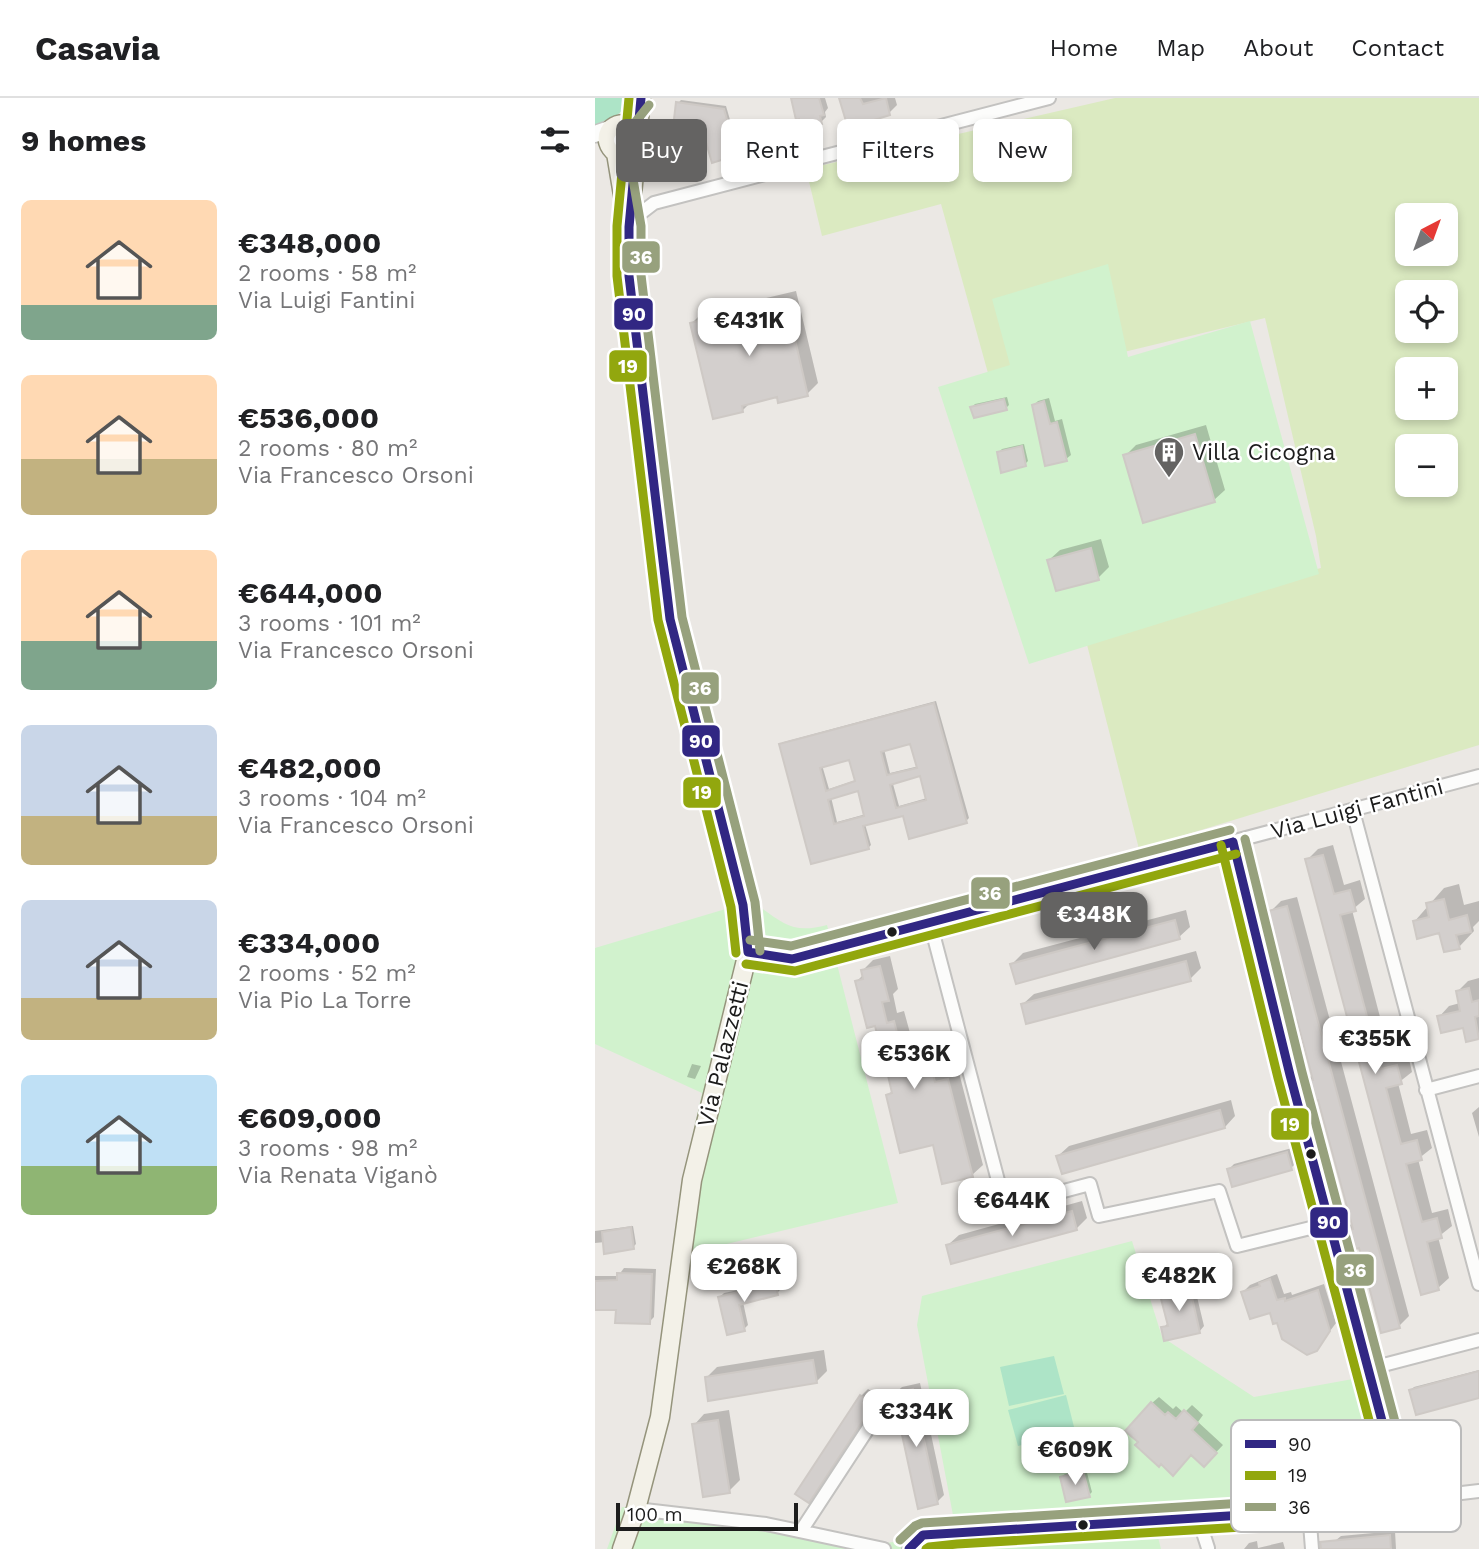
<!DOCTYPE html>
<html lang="en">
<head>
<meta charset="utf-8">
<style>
  :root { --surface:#fff; --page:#f6f6f6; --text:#202124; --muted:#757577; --line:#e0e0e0; --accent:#646362 }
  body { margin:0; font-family:"Work Sans",sans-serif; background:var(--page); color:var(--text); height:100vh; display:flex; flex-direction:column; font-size:26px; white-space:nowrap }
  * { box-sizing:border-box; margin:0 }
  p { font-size:23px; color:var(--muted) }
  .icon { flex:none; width:38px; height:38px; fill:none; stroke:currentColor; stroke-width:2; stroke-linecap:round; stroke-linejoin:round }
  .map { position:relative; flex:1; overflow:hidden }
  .panel { display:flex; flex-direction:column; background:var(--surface); width:595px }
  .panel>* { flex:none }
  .banner { position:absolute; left:21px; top:21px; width:665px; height:63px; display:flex; gap:14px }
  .needle { width:46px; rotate:41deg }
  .tools { position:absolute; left:800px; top:105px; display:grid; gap:14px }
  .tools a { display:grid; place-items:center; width:63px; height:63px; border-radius:10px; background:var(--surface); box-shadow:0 4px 10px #0003; font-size:35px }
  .scale { position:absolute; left:21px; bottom:18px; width:182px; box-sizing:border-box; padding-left:7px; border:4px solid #1c1c1c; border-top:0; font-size:19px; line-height:24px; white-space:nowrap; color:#1c1c1c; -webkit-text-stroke:5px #fff; paint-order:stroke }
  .price { position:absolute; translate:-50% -60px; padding:0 16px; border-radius:14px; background:#fff; color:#222; font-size:23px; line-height:46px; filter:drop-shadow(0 2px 4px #0008) }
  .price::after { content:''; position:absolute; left:50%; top:42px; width:21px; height:16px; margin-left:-10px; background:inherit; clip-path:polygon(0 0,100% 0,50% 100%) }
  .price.on { background:var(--accent); color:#fff }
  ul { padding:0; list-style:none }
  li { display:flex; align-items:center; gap:21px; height:175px; padding:0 21px }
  li span { display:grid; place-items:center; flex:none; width:196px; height:140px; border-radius:10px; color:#555 }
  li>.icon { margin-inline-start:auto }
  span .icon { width:84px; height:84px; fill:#fffc; stroke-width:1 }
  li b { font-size:30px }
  h2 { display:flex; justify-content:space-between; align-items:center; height:84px; padding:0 21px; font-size:30px }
  .tag { padding:0 24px; border-radius:10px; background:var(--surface); box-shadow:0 4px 10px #0003; font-size:24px; line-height:63px }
  .tag.on { background:var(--accent); color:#fff }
  header { display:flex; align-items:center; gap:42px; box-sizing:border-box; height:98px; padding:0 35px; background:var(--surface); border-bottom:2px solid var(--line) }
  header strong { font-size:33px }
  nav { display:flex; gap:38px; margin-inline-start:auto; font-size:24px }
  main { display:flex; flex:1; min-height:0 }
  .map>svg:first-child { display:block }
  .grass { fill:#dbeac1; fill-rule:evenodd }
  .park { fill:#d1f2cd }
  .pitch { fill:#ade4c7 }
  .shadow { fill:#0003; fill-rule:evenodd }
  .building { fill:#d3cfcd; stroke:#cec9c5; stroke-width:2; fill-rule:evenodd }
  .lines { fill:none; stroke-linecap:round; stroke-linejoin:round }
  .minor-casing { stroke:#c3c2c0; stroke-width:16 }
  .tertiary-casing { stroke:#c3c2c0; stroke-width:19 }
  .secondary-casing { stroke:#95947c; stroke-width:21 }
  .minor { stroke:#fcfcfb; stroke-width:12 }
  .tertiary { stroke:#fcfcfb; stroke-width:16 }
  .secondary { stroke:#f3f1e8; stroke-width:18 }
  .bus-1-casing { stroke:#fff; stroke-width:14 }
  .bus-2-casing { stroke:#fff; stroke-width:14 }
  .bus-3-casing { stroke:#fff; stroke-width:14 }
  .bus-1 { stroke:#312783; stroke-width:9 }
  .bus-2 { stroke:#92a70e; stroke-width:9 }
  .bus-3 { stroke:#97a17d; stroke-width:9 }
  .bus-dot { fill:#1c1c1c; stroke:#fff; stroke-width:2.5 }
  .labels { text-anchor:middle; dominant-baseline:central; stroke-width:5; stroke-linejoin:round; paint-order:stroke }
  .poi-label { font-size:23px; fill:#1c1c1c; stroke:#fff; text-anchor:start }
  .street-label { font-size:23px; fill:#1c1c1c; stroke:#fff }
  .key { fill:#fff; stroke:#bbb; stroke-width:2 }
  .key-label { font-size:19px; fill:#1c1c1c }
  .line-badge { stroke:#fff; stroke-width:2.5 }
  .badge-label { font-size:19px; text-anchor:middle; font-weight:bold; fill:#fff }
</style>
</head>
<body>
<header>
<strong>Casavia</strong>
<nav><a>Home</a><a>Map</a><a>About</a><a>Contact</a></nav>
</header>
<main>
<section class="panel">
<h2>9 homes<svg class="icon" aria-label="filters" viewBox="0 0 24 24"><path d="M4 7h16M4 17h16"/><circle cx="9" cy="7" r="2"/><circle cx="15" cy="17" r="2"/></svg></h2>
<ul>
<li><span style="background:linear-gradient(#ffd9b3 75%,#7fa58c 0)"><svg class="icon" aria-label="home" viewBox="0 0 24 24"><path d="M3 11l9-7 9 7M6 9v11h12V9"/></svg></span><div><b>€348,000</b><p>2 rooms · 58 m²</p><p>Via Luigi Fantini</p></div></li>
<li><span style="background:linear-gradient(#ffd9b3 60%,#c2b280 0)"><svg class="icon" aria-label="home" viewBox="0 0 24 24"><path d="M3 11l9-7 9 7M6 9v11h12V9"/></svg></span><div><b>€536,000</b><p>2 rooms · 80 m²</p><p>Via Francesco Orsoni</p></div></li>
<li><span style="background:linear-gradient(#ffd9b3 65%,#7fa58c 0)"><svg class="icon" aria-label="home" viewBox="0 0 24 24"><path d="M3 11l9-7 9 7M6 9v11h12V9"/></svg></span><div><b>€644,000</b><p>3 rooms · 101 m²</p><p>Via Francesco Orsoni</p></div></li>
<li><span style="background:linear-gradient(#c9d6e8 65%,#c2b280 0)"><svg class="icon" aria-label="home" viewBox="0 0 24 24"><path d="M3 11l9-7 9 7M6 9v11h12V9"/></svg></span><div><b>€482,000</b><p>3 rooms · 104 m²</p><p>Via Francesco Orsoni</p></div></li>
<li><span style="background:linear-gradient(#c9d6e8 70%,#c2b280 0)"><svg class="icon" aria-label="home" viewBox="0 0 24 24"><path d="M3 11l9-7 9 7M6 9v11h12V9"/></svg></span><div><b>€334,000</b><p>2 rooms · 52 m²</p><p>Via Pio La Torre</p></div></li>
<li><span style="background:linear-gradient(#bfe0f5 65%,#8fb573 0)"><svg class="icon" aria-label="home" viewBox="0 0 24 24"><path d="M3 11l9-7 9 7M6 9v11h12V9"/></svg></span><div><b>€609,000</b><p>3 rooms · 98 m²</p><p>Via Renata Viganò</p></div></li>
</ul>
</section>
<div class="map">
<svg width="884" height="1451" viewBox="0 0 884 1451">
  <rect width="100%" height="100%" fill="#ebe8e4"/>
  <path class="grass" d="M520 0H884V647L544 751 488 531 726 470 721 438 670 220 396 286 346 106 227 138 211 71ZM812 117H850V156H812ZM812 194H850V233H812ZM812 271H850V310H812ZM812 348H850V387H812Z"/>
  <path class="park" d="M513 166 533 259 655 223 724 476 434 566 343 289 415 267 397 201Z
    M162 807C189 826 198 836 232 827L303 1105 86 1157 91 1102 88 1080 107 995 0 946V850L134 810Z
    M537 1143 567 1239 659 1299 769 1279 805 1404 559 1423 566 1451H12L27 1409 292 1445 361 1433 322 1227 327 1198Z"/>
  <path class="pitch" d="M0 0H37C28 16 17 21 0 27Z
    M459 1258 469 1296 414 1308 405 1269Z
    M471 1297 480 1333 423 1348 413 1312Z"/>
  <path class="shadow" d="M197 0H230L233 10 230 14 231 19 226 24 206 19Z
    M247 0H300L302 7 294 15Z
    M86 2 131 8 144 53 141 56 109 33 83 5Z
    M201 193 223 285 212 296 183 297 156 304 148 312 97 225 107 215Z
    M412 299 414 307 411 310 377 309 380 306Z
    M454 300 460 323 467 321 476 357 471 361 439 307 443 303Z
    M611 327 630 392 619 402 530 358 541 347Z
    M429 346 433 363 430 366 404 354 407 351Z
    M506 441 514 469 503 480 454 462 465 452Z
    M341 603 374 720 371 723 309 715 270 726 276 747 273 750 217 764 186 647 189 644ZM317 644 324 668 295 675 289 651ZM256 660 261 682 234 691 227 667ZM326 676 332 700 304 708 298 686ZM264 691 271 716 242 724 236 699Z
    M738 747 749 787 765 782 770 801 757 812 796 961 813 957 817 974 803 985 816 1036 832 1032 837 1050 823 1061 837 1115 853 1111 857 1128 843 1139 854 1180 843 1190 712 762 723 751Z
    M864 786 869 807 884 803V823L878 829 879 833 864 849 846 833 819 824 849 790Z
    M702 799 814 1218 804 1228 765 1148 748 1134 758 1124 725 1000 708 986 718 976 703 920 688 906 697 897 683 842 670 830 678 822 675 814 686 803Z
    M591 812 595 829 584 839 417 866 428 855Z
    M601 853 606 870 595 881 428 906 439 896Z
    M295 858 303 891 298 896 302 915 309 913 324 968 347 962 350 974 363 971 388 1067 377 1077 339 1045 293 997 298 992 293 971 281 957 288 951 282 926 262 883 268 877 267 873 278 862Z
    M884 880V939L873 942 869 928 844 919 854 908 865 905 862 894 873 883Z
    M97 966 106 968 100 981 92 979Z
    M636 1002 640 1018 630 1029 463 1058 474 1048Z
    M884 1009V1039L877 1015Z
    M697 1050 701 1065 696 1070 634 1071 639 1066Z
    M487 1103 492 1120 481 1131 353 1147 364 1137Z
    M38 1128 41 1146 38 1149 10 1144 0 1145V1133Z
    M29 1170 61 1171 59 1219 54 1224 22 1210H0V1178H23Z
    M682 1176 689 1196 696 1194 697 1197 729 1186 741 1225 721 1252 683 1223 676 1213 648 1194 655 1187Z
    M183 1178 186 1191 182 1195 148 1204 153 1227 149 1231 125 1199 129 1195 148 1191 152 1186Z
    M598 1182 609 1228 604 1234 568 1230 574 1224 566 1194 571 1189Z
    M229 1252 232 1273 221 1284 111 1280 122 1269Z
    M884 1272V1298L816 1292 819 1289Z
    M325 1285 349 1397 342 1404 299 1296 307 1289Z
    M273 1291 290 1302 279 1313 273 1315 221 1396 214 1403 202 1395 266 1298Z
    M564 1299 578 1311 581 1308 589 1315 597 1307 608 1317 603 1324 628 1347 609 1367 557 1305Z
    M134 1312 145 1382 134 1393 99 1327 109 1316Z
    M491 1371 497 1394 494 1397 467 1379 470 1376Z
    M800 1433 801 1451H741L740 1443 746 1438Z
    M662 1443 663 1450 688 1444 690 1451H649L654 1445Z"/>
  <path class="building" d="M196 0H224L229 17 225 18 227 26 207 31 204 21 201 22Z
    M244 0H265L268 6 291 0 295 17 253 30Z
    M81 4 129 11 142 57 117 65 108 34 78 30Z
    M191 202 213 298 183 305 182 299 147 308 148 314 118 321 95 225Z
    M409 301 412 312 379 320 375 309Z
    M449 303 455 326 462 324 472 363 450 368 437 307Z
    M600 336 620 404 548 425 528 357Z
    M427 348 431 368 406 375 402 354Z
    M496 450 504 482 461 493 452 462Z
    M339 605 372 725 314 741 308 718 268 728 274 751 216 766 184 646ZM315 646 322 670 292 677 286 654ZM254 662 260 683 231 693 225 670ZM325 678 331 702 301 710 295 687ZM263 693 269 718 239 726 233 702Z
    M728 757 739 796 755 792 761 813 745 817 786 971 802 967 807 986 791 990 806 1046 822 1042 827 1062 811 1066 827 1124 842 1120 847 1140 832 1144 844 1192 826 1197 710 761Z
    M849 801 854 822 872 817 876 834 861 837 865 851 849 854 844 835 822 841 818 823 834 819 831 805Z
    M692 808 805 1230 786 1235 764 1150 751 1154 746 1134 758 1131 723 1002 711 1005 706 985 718 982 702 922 691 925 686 905 697 902 681 845 672 847 668 829 677 827 673 813Z
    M580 822 585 841 421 886 415 866Z
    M591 863 596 883 431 926 426 906Z
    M285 868 294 903 287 904 292 925 299 923 313 977 337 972 340 984 353 981 378 1079 347 1086 338 1047 305 1055 291 997 297 995 292 973 284 975 279 957 287 955 280 928 272 930 260 883 268 881 266 872Z
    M874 890 877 904 884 902V918L880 919 884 941 871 944 868 930 846 935 842 918 865 913 861 893Z
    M625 1012 630 1030 467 1076 461 1058Z
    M692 1054 697 1072 637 1089 632 1071Z
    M477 1113 482 1132 356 1166 351 1147Z
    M36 1129 39 1151 9 1156 7 1134Z
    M22 1175 57 1176 55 1226 20 1225 21 1212H0V1183L22 1182Z
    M179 1181 183 1197 144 1207 150 1233 132 1237 123 1199 147 1193 146 1189Z
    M675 1181 682 1202 690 1200V1203L723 1192 735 1233 722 1253 712 1257 687 1241 682 1225 678 1226 675 1215 655 1221 646 1194 665 1188 664 1185Z
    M594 1186 605 1235 569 1243 566 1229 573 1228 564 1193Z
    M218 1262 222 1285 113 1303 110 1279Z
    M884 1273V1300L821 1317 814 1292Z
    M318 1291 343 1406 323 1411 298 1295Z
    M265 1297 284 1309 280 1315 271 1318 214 1405 200 1396Z
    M556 1304 570 1317 573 1314 581 1321 589 1312 603 1325 597 1332 622 1355 609 1369 596 1357 578 1378 566 1366 564 1369 540 1347 543 1344 530 1333Z
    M123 1322 135 1395 108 1399 97 1326Z
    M488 1373 495 1399 471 1404 465 1379Z
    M795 1437 796 1451H726L725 1444Z"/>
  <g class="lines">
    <g class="minor-casing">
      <path id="minor" d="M219 61 454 0
        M34 129 46 115 59 105 197 69
        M758 713 884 1186
        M638 744 695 977 808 1402
        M335 824 406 1094
        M153 854 197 861 884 678
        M831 992 884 978
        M420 1106 495 1086 504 1118 624 1093 642 1148 736 1125
        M773 1271 884 1242
        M41 1411 171 1426 289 1451
        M714 1413 717 1451
        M603 1419 613 1450
        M206 1433 278 1323
        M314 1451 328 1437 361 1434 714 1413 884 1393"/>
    </g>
    <g class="tertiary-casing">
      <path id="tertiary" d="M0 36 17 30"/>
    </g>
    <g class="secondary-casing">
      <path id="secondary" d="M41 48 33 55H21C4 42 15 21 36 27L43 38
        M21 55 29 103
        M27 1451 41 1411 65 1319 97 1082 153 854 148 807 75 521 34 178V129L46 0"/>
    </g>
    <use href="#minor" class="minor"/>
    <use href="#tertiary" class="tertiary"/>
    <use href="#secondary" class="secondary"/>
    <g class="bus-1-casing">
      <path id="bus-1" d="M46 0 34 129V178L75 521 148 807 153 854
        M638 744 695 977 808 1402
        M153 854 197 861 638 744
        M314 1451 328 1437 714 1413 808 1402"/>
    </g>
    <g class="bus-2-casing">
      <path id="bus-2" d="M34 0 22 128V178L63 522 136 809 141 855
        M626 747 683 980 796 1405
        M151 866 200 873 641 756
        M331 1451 334 1449 362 1446 715 1425 809 1414"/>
    </g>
    <g class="bus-3-casing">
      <path id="bus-3" d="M54 7 26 42 33 52 46 128V177L87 519 160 804 165 853
        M650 741 707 974 820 1399
        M155 842 196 848 635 732
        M305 1442 320 1428 327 1425 713 1401 807 1390"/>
    </g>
    <use href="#bus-1" class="bus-1"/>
    <use href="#bus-2" class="bus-2"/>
    <use href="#bus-3" class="bus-3"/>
  </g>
  <defs>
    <g id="building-pin" transform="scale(1.575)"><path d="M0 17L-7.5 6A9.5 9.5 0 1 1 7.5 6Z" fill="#646362" stroke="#fff"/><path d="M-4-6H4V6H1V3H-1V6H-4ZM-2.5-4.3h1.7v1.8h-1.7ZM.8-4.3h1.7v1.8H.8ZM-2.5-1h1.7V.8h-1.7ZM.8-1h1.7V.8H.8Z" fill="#fff"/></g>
  </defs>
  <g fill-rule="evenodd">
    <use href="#building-pin" x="574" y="354"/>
  </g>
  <g class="bus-dot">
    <circle cx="297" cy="834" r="6"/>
    <circle cx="716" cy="1056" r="6"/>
    <circle cx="488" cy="1427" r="6"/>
  </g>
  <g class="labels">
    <g class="poi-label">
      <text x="597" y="354">Villa Cicogna</text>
    </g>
    <g class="street-label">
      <text transform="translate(762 711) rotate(-15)">Via Luigi Fantini</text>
      <text transform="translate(128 956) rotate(-76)">Via Palazzetti</text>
    </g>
  </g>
  <rect x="636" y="1322" width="230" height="112" rx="10" class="key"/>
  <rect x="650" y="1342" width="31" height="8" fill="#312783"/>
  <rect x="650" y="1373" width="31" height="9" fill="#92a70e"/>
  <rect x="650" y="1405" width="31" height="8" fill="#97a17d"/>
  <g class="key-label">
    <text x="693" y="1353">90</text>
    <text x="693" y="1384">19</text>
    <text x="693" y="1416">36</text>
  </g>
  <g class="line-badge">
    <rect x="26" y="142" width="40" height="34" rx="7" fill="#97a17d"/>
    <rect x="18" y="199" width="41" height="34" rx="7" fill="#312783"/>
    <rect x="13" y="251" width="40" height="34" rx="7" fill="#92a70e"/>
    <rect x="85" y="573" width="40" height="34" rx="7" fill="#97a17d"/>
    <rect x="86" y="626" width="40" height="34" rx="7" fill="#312783"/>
    <rect x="87" y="678" width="40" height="33" rx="7" fill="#92a70e"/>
    <rect x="375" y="778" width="41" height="34" rx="7" fill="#97a17d"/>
    <rect x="675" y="1009" width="40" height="34" rx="7" fill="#92a70e"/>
    <rect x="714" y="1108" width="40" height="33" rx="7" fill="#312783"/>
    <rect x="740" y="1155" width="40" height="34" rx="7" fill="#97a17d"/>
  </g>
  <g class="badge-label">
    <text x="46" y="166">36</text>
    <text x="39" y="223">90</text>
    <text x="33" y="275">19</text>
    <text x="105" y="597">36</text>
    <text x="106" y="650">90</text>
    <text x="107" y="701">19</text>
    <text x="395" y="802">36</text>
    <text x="695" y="1033">19</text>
    <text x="734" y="1131">90</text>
    <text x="760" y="1179">36</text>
  </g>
</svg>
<div class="tools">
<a><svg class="needle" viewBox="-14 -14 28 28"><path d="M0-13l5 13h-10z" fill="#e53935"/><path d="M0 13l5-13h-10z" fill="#757577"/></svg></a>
<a><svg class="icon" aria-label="locate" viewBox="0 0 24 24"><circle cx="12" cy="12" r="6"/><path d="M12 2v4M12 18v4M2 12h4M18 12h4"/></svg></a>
<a>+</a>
<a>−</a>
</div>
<div class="scale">100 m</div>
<b class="price" style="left:154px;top:260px">€431K</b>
<b class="price on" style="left:499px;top:854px">€348K</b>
<b class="price" style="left:780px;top:978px">€355K</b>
<b class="price" style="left:319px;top:993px">€536K</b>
<b class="price" style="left:417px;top:1140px">€644K</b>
<b class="price" style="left:149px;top:1206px">€268K</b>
<b class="price" style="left:584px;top:1215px">€482K</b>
<b class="price" style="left:321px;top:1351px">€334K</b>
<b class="price" style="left:480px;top:1389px">€609K</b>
<div class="banner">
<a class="tag on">Buy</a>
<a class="tag">Rent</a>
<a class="tag">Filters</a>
<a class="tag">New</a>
</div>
</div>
</main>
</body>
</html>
